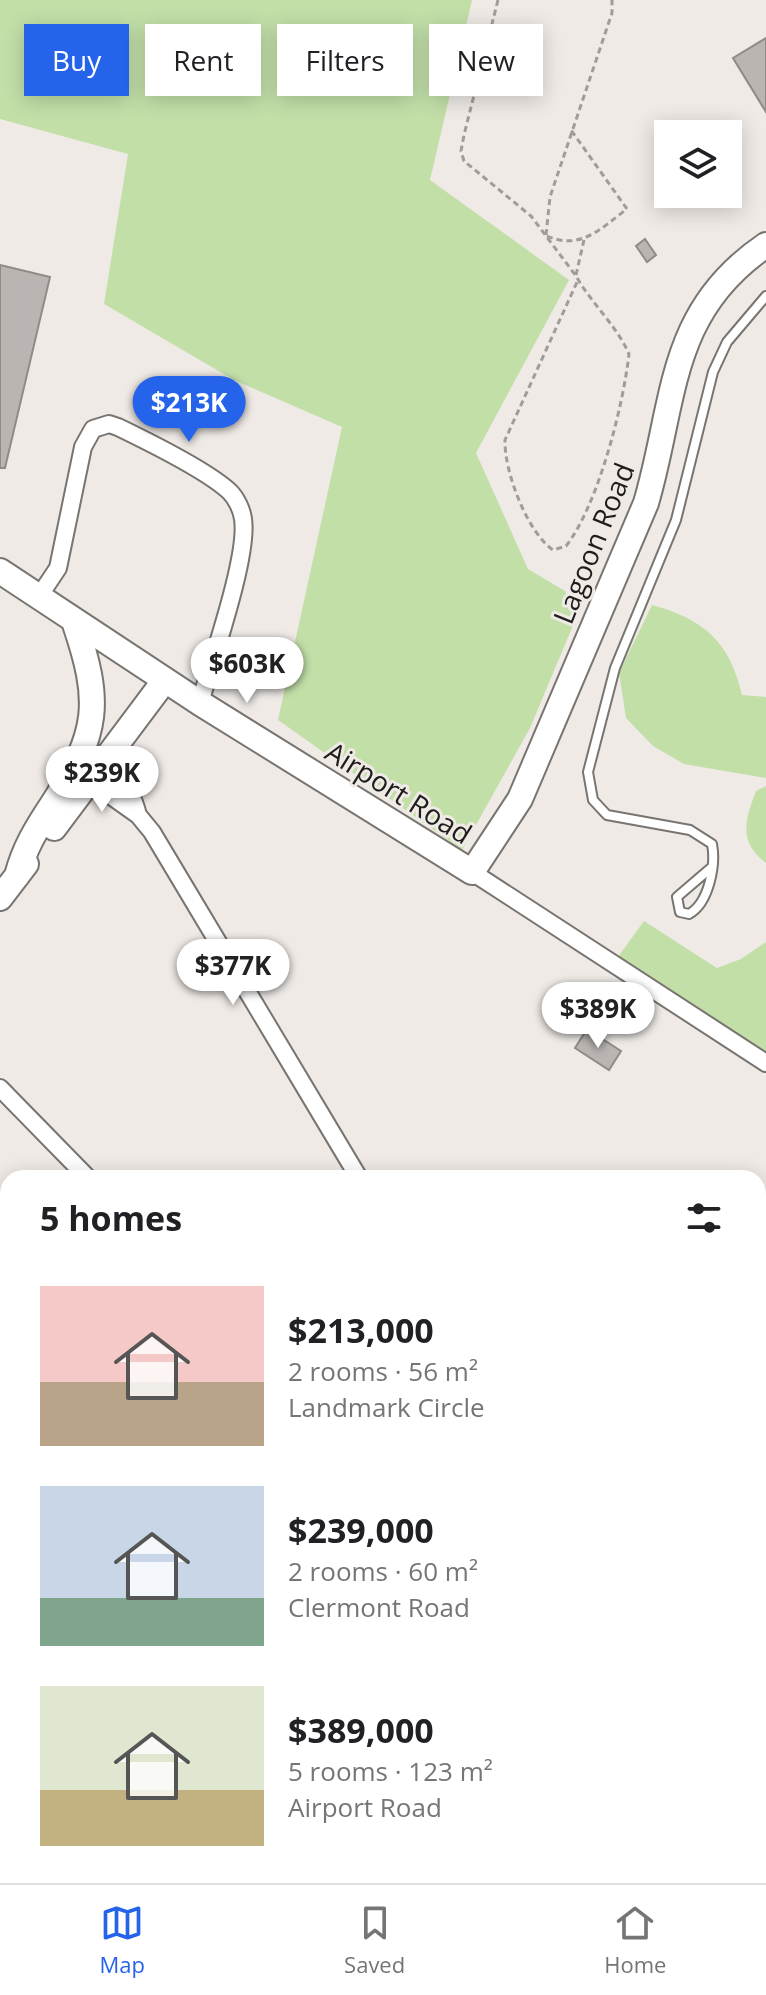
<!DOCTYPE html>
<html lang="en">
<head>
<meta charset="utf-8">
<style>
  :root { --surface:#fff; --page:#f6f6f6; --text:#202124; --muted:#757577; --line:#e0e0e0; --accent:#2563eb }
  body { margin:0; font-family:"Open Sans",sans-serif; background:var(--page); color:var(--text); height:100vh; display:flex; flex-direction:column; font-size:30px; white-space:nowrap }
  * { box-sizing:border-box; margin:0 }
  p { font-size:26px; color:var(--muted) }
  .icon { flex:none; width:44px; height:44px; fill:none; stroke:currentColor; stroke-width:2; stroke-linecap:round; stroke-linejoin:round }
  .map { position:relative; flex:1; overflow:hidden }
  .drawer { position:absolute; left:0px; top:1170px; width:766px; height:714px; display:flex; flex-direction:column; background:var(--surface); border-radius:24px 24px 0 0; box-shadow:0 4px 20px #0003 }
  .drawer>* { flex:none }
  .top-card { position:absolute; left:24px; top:24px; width:718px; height:72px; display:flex; gap:16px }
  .controls { position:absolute; left:654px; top:120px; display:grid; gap:16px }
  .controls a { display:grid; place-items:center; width:88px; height:88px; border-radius:0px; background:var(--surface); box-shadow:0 4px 20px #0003; font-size:40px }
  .price { position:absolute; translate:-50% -68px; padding:0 18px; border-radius:28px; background:#fff; color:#222; font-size:26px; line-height:52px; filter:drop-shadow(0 2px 4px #0008) }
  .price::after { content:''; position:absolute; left:50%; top:48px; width:24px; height:18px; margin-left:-12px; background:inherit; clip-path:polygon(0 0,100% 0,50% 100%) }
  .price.active { background:var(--accent); color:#fff }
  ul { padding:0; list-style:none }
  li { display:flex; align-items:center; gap:24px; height:200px; padding:0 40px }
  li span { display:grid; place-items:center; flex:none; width:224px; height:160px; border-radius:0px; color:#555 }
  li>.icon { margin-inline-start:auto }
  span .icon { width:96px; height:96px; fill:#fffc; stroke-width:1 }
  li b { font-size:34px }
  h2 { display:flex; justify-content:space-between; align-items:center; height:96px; padding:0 40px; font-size:34px }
  .chip { padding:0 28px; border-radius:0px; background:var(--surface); box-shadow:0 4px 20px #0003; font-size:28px; line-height:72px }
  .chip.active { background:var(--accent); color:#fff }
  .tab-bar { display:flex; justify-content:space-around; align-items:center; height:112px; border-top:2px solid var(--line); background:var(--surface); font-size:22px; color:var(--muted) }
  .tab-bar a { display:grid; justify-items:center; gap:4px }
  .tab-bar .active { color:var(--accent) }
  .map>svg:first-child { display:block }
  .green { fill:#c2dfa8 }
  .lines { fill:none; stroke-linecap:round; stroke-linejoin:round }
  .stream { stroke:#6ea6d1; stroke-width:5 }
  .building { fill:#bab5b2; stroke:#8f8b87; stroke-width:2 }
  .lane-casing { stroke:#787470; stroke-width:12 }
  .street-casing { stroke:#787470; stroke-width:20 }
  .secondary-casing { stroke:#787470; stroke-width:28 }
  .path { stroke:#a09c99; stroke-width:3; stroke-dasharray:6 4; stroke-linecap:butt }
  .lane { stroke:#fff; stroke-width:8 }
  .street { stroke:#fff; stroke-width:16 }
  .secondary { stroke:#fff; stroke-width:24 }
  .labels { text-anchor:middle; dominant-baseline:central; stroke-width:6; stroke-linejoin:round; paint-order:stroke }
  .street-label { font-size:28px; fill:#1f1d1c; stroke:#efeae6 }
</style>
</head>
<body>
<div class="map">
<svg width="766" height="1883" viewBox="0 0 766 1883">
  <rect width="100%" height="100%" fill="#efeae6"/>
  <path class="green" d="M0 0H472L430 180 569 280 476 453 528 569 565 591 577 616 530 728 462 850 278 720 342 427 234 380 104 304 128 154 0 119Z
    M652 605C704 619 730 642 742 695L766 697V778L684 764 653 746 626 718 619 673Z
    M766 786V863C738 842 745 820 756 791Z
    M644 921 717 968 741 959 766 942V1051L618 957Z
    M758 1262 766 1264V1707L758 1712V1505L763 1501 758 1493Z"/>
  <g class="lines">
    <path class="stream" d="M302 1876 306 1883
      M555 1883 597 1876"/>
  </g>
  <path class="building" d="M766 38V112L733 58Z
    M645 239 656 255 647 262 636 246Z
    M0 265 50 277 5 468H0Z
    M587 1029 621 1051 609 1070 575 1048Z"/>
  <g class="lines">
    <g class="lane-casing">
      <path id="lane" d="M712 867 677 897 680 912 689 914C709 903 716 865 712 844L690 830 607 815 593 800 588 772 615 668 676 520 713 372 727 342 766 296
        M0 1496 8 1497
        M0 1541 8 1542
        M758 1821 766 1834
        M758 1859 766 1856
        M700 1883 717 1876"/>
    </g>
    <g class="street-casing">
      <path id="street" d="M38 598 58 568 83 447 93 429 109 424 118 427C147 441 208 471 230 492 236 498 242 510 243 519 249 556 211 663 200 703
        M115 747C118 772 132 790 138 815
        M90 781 138 815 152 832 359 1178
        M472 872 766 1063
        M0 1088 88 1178
        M0 1728 8 1725"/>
    </g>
    <g class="secondary-casing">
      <path id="secondary" d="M0 571 200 703 472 872 520 799 646 503C676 401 667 312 766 245
        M54 828 165 680
        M17 876C24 849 36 829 52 805 99 732 102 703 74 621
        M0 898 26 864"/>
    </g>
    <path class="path" d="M498 0 464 135 461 151 464 161 531 216 576 276C591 303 617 326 629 354 623 407 598 505 566 546L553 550C527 532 504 471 505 440L578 280
      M546 235 550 197 612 13V0
      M547 236C581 251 601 228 627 209L571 130
      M576 275 584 240"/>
    <use href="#lane" class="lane"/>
    <use href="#street" class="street"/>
    <use href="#secondary" class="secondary"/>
  </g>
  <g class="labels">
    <g class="street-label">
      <text transform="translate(593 543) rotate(-68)">Lagoon Road</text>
      <text transform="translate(399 792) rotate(32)">Airport Road</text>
    </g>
  </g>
</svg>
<div class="controls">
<a><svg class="icon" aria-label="layers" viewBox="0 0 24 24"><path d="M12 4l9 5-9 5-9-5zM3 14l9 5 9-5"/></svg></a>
</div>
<b class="price active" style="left:189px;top:444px">$213K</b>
<b class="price" style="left:247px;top:705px">$603K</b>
<b class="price" style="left:102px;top:814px">$239K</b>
<b class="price" style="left:233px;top:1007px">$377K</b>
<b class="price" style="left:598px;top:1050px">$389K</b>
<div class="top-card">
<a class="chip active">Buy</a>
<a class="chip">Rent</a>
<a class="chip">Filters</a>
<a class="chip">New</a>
</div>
<section class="drawer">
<h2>5 homes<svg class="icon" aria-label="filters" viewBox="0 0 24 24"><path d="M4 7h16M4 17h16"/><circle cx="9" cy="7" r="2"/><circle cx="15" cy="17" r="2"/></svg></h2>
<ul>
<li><span style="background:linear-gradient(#f6c9c9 60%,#b9a48a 0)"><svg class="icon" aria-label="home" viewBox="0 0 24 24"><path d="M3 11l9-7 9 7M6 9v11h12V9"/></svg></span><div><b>$213,000</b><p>2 rooms · 56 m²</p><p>Landmark Circle</p></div></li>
<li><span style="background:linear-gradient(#c9d6e8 70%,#7fa58c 0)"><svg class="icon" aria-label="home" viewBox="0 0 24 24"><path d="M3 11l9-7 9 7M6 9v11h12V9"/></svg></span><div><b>$239,000</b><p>2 rooms · 60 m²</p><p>Clermont Road</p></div></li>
<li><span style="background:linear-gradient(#dfe7d0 65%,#c2b280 0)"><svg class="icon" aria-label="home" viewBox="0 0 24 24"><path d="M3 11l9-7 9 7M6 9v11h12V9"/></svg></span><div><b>$389,000</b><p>5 rooms · 123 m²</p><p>Airport Road</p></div></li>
</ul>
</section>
</div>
<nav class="tab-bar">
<a class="active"><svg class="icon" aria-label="map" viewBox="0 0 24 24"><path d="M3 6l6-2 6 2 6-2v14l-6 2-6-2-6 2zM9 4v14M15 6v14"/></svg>Map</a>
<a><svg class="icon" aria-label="saved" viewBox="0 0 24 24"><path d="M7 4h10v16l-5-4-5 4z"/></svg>Saved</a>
<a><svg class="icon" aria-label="home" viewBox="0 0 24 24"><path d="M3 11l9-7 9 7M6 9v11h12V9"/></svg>Home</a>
</nav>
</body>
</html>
